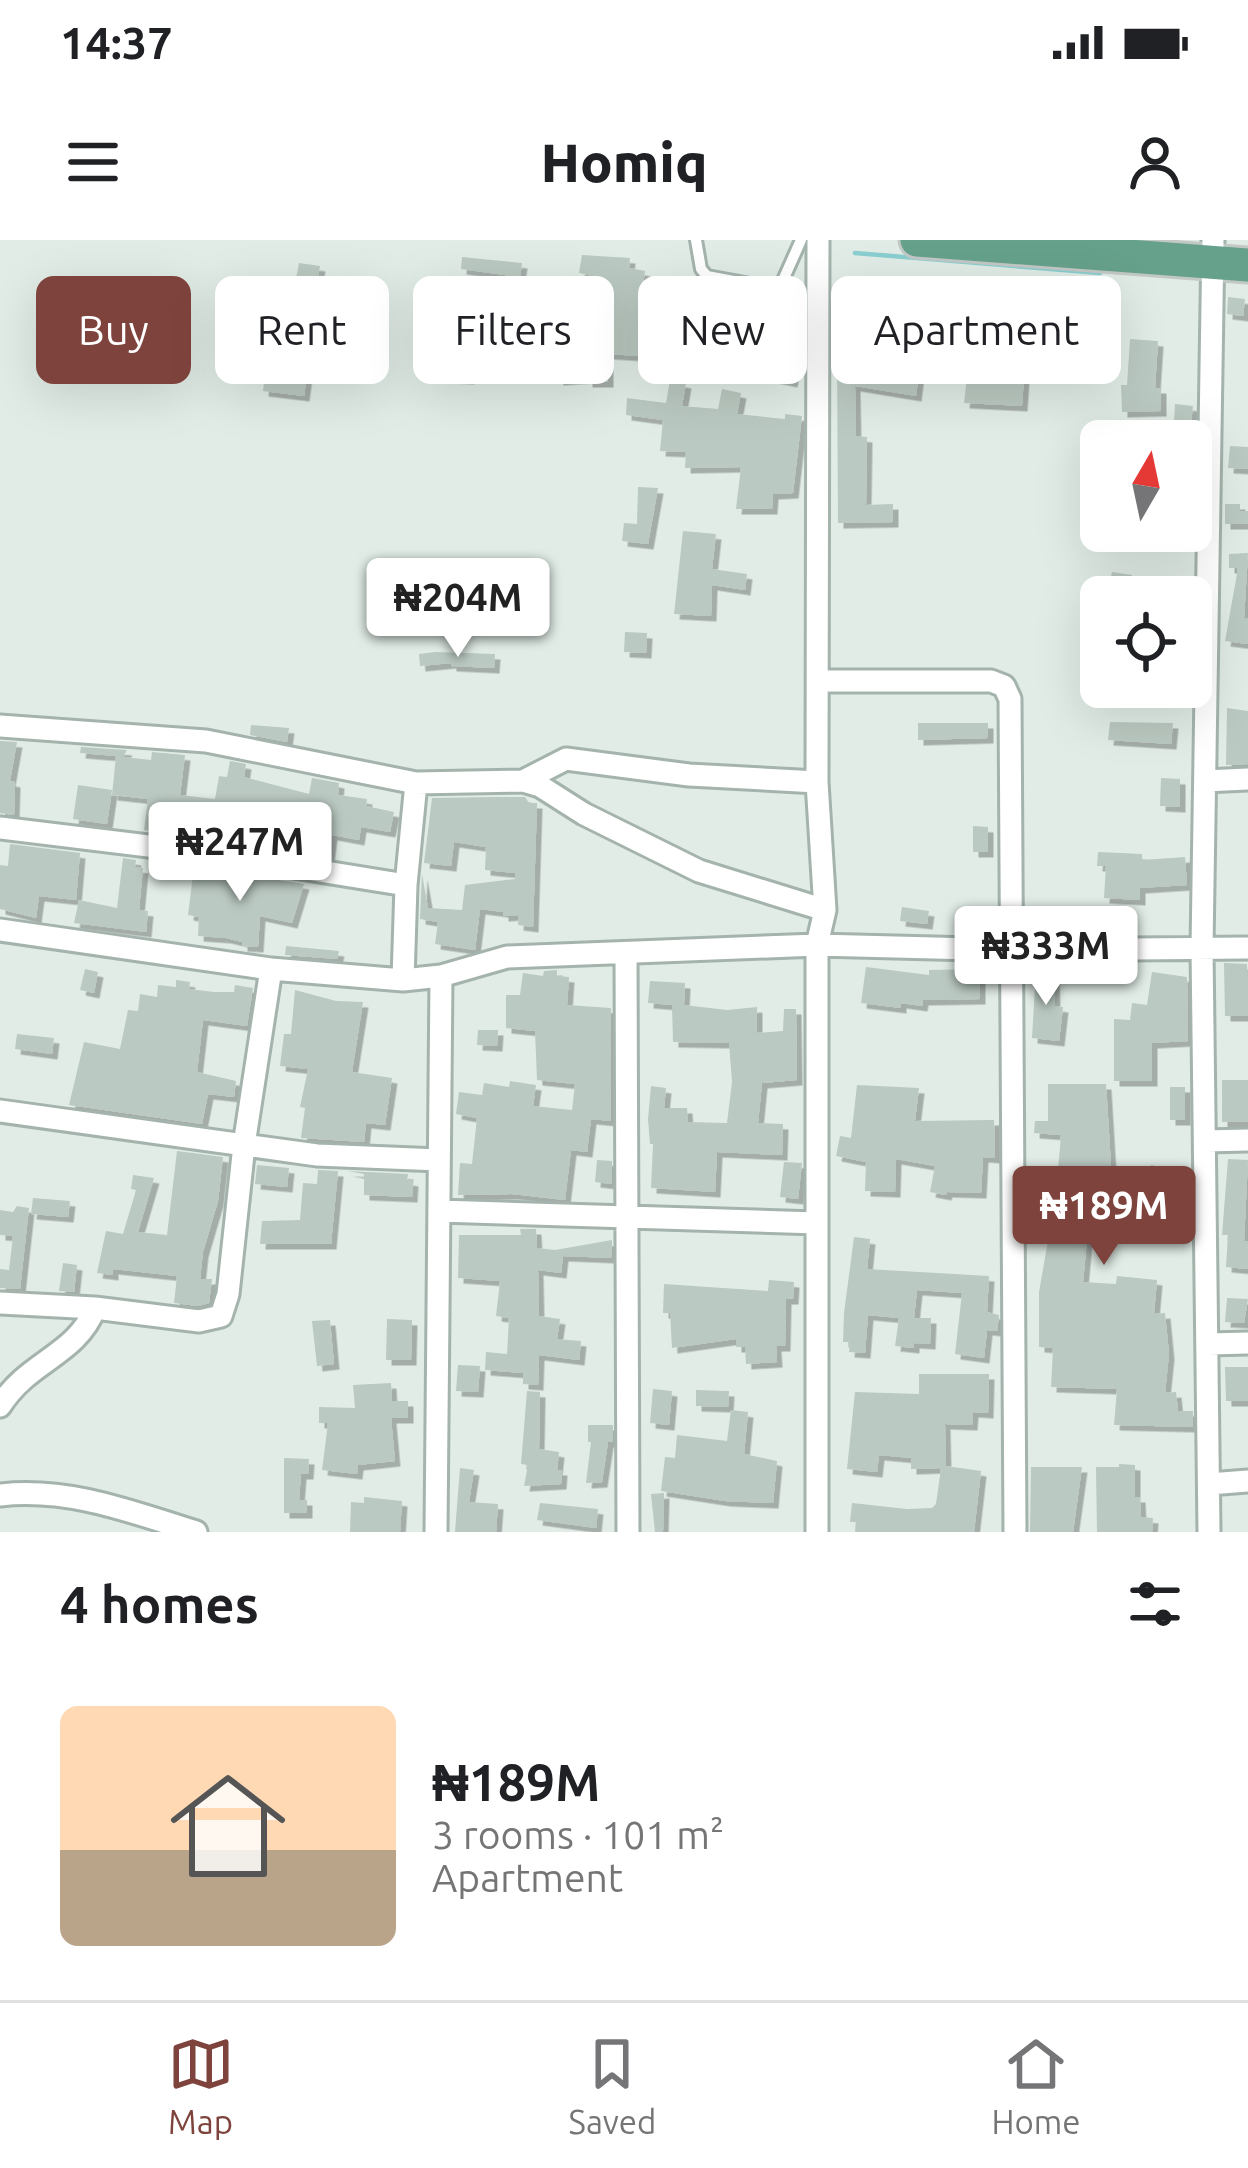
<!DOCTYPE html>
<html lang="en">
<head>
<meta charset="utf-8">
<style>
  :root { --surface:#fff; --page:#f6f6f6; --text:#202124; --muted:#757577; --line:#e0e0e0; --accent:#7e433c }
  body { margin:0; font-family:Ubuntu,sans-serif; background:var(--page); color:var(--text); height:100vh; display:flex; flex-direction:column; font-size:45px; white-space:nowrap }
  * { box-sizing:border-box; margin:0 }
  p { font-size:39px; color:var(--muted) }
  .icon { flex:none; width:66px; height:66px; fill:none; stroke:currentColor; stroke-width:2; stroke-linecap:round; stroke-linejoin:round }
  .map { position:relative; height:1292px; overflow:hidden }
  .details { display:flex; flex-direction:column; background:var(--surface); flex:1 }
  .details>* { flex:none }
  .guide { position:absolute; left:36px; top:36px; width:1176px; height:108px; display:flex; gap:24px }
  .needle { width:78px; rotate:9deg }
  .fabs { position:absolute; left:1080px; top:180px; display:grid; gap:24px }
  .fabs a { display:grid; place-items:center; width:132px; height:132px; border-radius:18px; background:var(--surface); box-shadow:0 12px 48px #0002; font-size:60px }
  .price { position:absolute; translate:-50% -102px; padding:0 27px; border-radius:12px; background:#fff; color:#222; font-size:39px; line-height:78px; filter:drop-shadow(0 3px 6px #0008) }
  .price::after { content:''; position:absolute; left:50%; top:72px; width:36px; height:27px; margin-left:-18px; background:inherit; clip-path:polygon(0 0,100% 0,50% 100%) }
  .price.selected { background:var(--accent); color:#fff }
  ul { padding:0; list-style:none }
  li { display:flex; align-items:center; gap:36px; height:300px; padding:0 60px }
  li span { display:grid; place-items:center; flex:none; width:336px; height:240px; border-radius:18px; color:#555 }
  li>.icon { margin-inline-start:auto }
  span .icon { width:144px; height:144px; fill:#fffc; stroke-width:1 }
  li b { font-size:51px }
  h2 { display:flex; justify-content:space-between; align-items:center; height:144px; padding:0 60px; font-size:51px }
  .chip { padding:0 42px; border-radius:18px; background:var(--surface); box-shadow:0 12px 48px #0002; font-size:42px; line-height:108px }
  .chip.selected { background:var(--accent); color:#fff }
  .status { display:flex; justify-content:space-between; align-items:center; height:84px; padding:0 60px; background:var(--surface); direction:ltr }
  .status svg { height:33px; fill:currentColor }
  header { display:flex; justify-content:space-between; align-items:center; height:156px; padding:0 60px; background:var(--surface); font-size:54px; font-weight:800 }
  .menu { display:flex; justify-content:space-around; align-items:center; height:168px; border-top:3px solid var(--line); background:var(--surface); font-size:33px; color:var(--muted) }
  .menu a { display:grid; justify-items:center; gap:6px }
  .menu .selected { color:var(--accent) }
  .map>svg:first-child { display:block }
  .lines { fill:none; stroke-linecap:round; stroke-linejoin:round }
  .stream { stroke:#8aced0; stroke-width:4.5 }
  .building { fill:#bac9c1; filter:url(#shadow) }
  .service-casing { stroke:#a4b4ac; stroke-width:16 }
  .minor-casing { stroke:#a4b4ac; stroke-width:27 }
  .primary-casing { stroke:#c1c8c6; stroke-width:39 }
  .service { stroke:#fff; stroke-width:10 }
  .minor { stroke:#fff; stroke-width:21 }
  .primary { stroke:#66a18b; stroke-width:33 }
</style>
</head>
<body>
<div class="status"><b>14:37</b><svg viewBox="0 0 49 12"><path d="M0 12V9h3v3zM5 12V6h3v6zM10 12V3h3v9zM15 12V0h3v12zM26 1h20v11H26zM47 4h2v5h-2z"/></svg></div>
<header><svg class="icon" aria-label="menu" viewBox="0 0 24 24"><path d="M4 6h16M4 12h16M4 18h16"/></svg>Homiq<svg class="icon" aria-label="person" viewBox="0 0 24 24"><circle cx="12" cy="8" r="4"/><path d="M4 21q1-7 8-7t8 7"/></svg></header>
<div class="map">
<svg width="1248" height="1292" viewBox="0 0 1248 1292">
  <defs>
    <filter id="shadow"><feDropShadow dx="5.5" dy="5.5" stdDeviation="0" flood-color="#0004"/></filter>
  </defs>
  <rect width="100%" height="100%" fill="#e1ece6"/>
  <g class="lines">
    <path class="stream" d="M855 13 1100 33"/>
  </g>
  <path class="building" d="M582 15 630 18 629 28 645 31 637 87H641L639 116 608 114V142H587V138L558 140 557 121 587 119 586 83 539 74 543 54 588 62V35L579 33Z
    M462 17 522 23 520 37 461 29Z
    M299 23 320 26 316 48 295 44Z
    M955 46 986 48 985 57 1028 63 1020 122 1025 123 1022 166 964 163 969 120 994 123 999 92H982L981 79 954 78Z
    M719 52 763 61 756 102 772 104 769 123 733 119V125L696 119 695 123 665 121 669 93 687 96 686 104 721 109 724 80 713 78Z
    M453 57 472 59 471 89 451 88Z
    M1228 57 1245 59 1243 76 1227 74Z
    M869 58 897 62 890 113 899 114 897 130 919 133 916 156 855 146 856 196 867 197 866 265 893 264V282L838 283 837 112H861Z
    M1130 99 1158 101 1155 148H1161V171L1122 172 1121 145H1127Z
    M773 113 797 118 792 142 768 137Z
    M260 116 301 121 300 133 307 134 304 156 263 151 265 133 258 132Z
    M454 121 470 123 469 139 452 138Z
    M670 140 686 143 682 166 718 169 722 149 741 153 737 174 785 179V174L802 176 793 253 773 254 772 269H736L741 227 685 228 686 212 660 211 663 180 626 175 627 158 666 163Z
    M1175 164 1193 166 1191 183 1174 182Z
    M1230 206 1248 207V229L1228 228Z
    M638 247 658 248 648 304 622 301 624 283 637 284Z
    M1225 264H1240V271H1248V284H1225Z
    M683 291 716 294 712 329 747 334 745 350 712 345 711 376 674 374Z
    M1229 314 1248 313 1244 378 1248 379V404L1225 401 1238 328H1229Z
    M1112 332 1132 335 1129 350 1109 347Z
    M625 392 647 393 646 413 624 412Z
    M435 412 495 414 494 428 451 426V423L420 426 419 414Z
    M1227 468 1248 471V524L1226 525Z
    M1110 482 1173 483 1171 504 1108 500Z
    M918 483H988V498L918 500Z
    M251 485 289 488 287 502 250 495Z
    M0 501 17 502 10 541 15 542 14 575 0 573Z
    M81 507 127 510 123 517 151 520 152 512 185 515 180 555 215 559 219 536 227 537 230 521 246 524 244 537 309 554 312 538 339 543 338 555 367 559 366 566 394 572 390 592 361 587 359 600 332 595 329 617 301 613 305 590 272 583 270 593 242 589V603L219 600V584L208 581 210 571 177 568 173 594 144 590 148 559 112 555 116 516 80 513Z
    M1161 538 1180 539V567L1160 566Z
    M78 545 112 550 107 584 73 579Z
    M494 557H525L529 563H537L533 687 518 685 519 675 503 676V672L480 669 475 710 435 704 438 682 420 679 422 634 428 668 462 670 465 645 515 639V633L485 630 486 607 454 602 451 626 424 623 432 558Z
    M973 586 988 587V612H973Z
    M10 604 80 613 76 660 39 656 36 678 0 669V625L8 626Z
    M1098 612 1142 614V620L1185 617 1187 645 1140 648V660L1104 658 1106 626H1097Z
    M123 618 136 620 135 627 143 628 139 670 148 671 146 692 74 683 79 660 117 668Z
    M194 627 304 644 292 683 260 676 258 707 242 706V702L226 698 198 696 199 677 188 675Z
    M902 667 929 671 927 684 900 681Z
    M1036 670 1074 673 1071 691 1033 685Z
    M286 706 339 711 337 719 285 715Z
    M1224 723 1247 724 1248 776H1225Z
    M866 727 929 735V730L980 729V759L923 760 922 766 901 763V768L861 763Z
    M85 729 98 732 94 753 80 750Z
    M1054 729 1055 766 1063 767 1059 801 1032 798 1036 730Z
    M557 730V736L569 737 567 765 611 768V881L591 879 587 912 571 910 565 960 512 954 458 955 460 923 472 924 477 878 456 874 459 852 482 855 484 843 509 847 510 841 536 845 533 866 572 870 575 844 537 840 535 791 506 788V755H520L523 733 543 736 544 731Z
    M1152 732 1187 737 1188 801 1152 803V841H1114V779L1130 780 1132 763 1147 765Z
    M176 740 190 742 189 749 214 752H234L235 745 253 748 247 786 203 780 197 832 236 841 234 857 208 854 202 884 69 865 84 802 120 809 128 770 138 771 140 754 157 757 158 745 176 747Z
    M650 741 685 743 684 765 727 770 757 767V793L783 791 784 769H796L797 840 762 843 758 883 783 884 782 915 717 912 715 952 651 948 653 904H650L648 879 651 846 666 848 664 868H687L688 882 727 883 732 842 729 803 673 802 672 765 648 763Z
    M295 750 336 761 363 762 352 832 392 838 385 885 366 883 364 902 301 898 305 868 300 867 308 829 280 826 284 794H291Z
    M478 790H498L497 806 477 805Z
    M17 794 54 798 52 814 15 809Z
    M1222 840H1248V882H1222Z
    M1048 844H1106L1111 926 1151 929V925L1177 931 1176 948 1171 947V956H1163L1161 995 1118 997V993L1088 989 1083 1042 1116 1044 1117 1036 1157 1040 1154 1074 1165 1073 1169 1114 1165 1153 1176 1152 1178 1171H1193V1187L1114 1185 1117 1149 1051 1147 1053 1108 1039 1107V1052L1049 995H1057L1061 954H1057V943L1050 942 1051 929 1058 930 1061 895 1034 893 1035 881H1048Z
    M857 845 919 848 915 881 994 880 995 918 983 917 981 953 947 952 946 955 930 952 935 926 896 919 895 952 865 951 866 922 836 916 840 896 851 898Z
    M1170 847H1185V880H1170Z
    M177 911 223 917 218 961 203 1012 200 1039H212L209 1063 198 1066 174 1063 177 1036 113 1029V1035L97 1033 106 991 123 994 136 950 131 949 133 935 154 938 138 992 167 995Z
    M1228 919 1248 920 1244 1001H1248V1029L1226 1027 1228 995H1222Z
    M597 920 612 921V944L595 942Z
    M784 922 802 923 798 959 780 957Z
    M257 925 289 928 287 947 255 944Z
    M318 930 338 931 331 1004H260L262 981 300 980 303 943 317 944Z
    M347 931 408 934 407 940 413 941 412 957 364 955V934Z
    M33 958 70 961 68 977 31 974Z
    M17 966 29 968 20 1049 0 1048V1029L9 1030 13 996 0 995V970L13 972Z
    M520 989H536L537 1008 555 1010 612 1000V1018L563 1016 561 1033 538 1030 539 1076 560 1079 557 1099 581 1101 579 1120 539 1115 538 1145 523 1144V1133L485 1130 486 1112 507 1114 509 1078 496 1076 500 1041 458 1038 459 995H521Z
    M854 997 870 999 867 1029 989 1036 987 1072 999 1075 997 1091 987 1090 984 1118 955 1114 962 1053 917 1050 914 1078H931L930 1104 914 1103V1108L895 1106 899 1078 868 1075 865 1113 849 1112 850 1102H843L844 1073Z
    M63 1023 77 1025 74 1052 59 1051Z
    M769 1040 794 1042 793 1059H786L785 1106H776L777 1122 746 1124 745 1107H736V1099L672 1108 670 1073H663L664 1044 768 1051Z
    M1227 1058 1248 1059 1244 1083 1225 1082Z
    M387 1079 412 1080 411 1120H386Z
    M330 1080 334 1124 317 1126 312 1081Z
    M458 1125 480 1126 478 1152 456 1151Z
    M1225 1127H1248V1161H1226Z
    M919 1134H989L988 1173 973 1172 972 1185 945 1184 946 1226 981 1231 974 1292H855L856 1282H850L852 1263 907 1269 932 1268 936 1264 941 1228 911 1229V1218L879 1215 877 1232 847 1229 855 1152 919 1154Z
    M391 1143 392 1161H408V1178H391L395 1221 358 1225 357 1234 322 1230 328 1183H319V1167L355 1168 353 1145Z
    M653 1149 672 1151 669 1185 650 1183Z
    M696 1150 729 1151 728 1167 696 1166Z
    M527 1151 540 1152 539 1209 559 1212 557 1230H562L561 1244 524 1246 528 1225 521 1224Z
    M731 1170 748 1172 744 1214 777 1221 773 1263 725 1261 661 1251 665 1217 675 1218 677 1195 727 1201Z
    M588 1185H613V1202H608L602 1242 586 1243 591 1202H588Z
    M284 1218 309 1219 308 1234H301L299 1260H307V1273H284Z
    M1119 1224 1135 1225V1257H1140L1141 1277 1153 1278 1152 1292H1097L1096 1227H1119Z
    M1031 1227H1082L1073 1292H1030Z
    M460 1228 474 1230 469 1262 498 1264 496 1292H455Z
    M664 1253 663 1292H655L651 1254Z
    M364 1257 402 1261 400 1292H350L351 1262 364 1263Z
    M540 1263 598 1269 596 1288 537 1280Z"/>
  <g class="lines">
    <g class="service-casing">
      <path id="service" d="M696 0 701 29 707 36 771 48 780 47 801 0"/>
    </g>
    <g class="minor-casing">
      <path id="minor" d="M818 441H991L1004 446 1010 459 1015 1292
        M0 486 206 501 416 543 523 541 566 519 689 535 817 542
        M523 541 540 546 584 574 699 631 825 670
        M1205 541 1248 539
        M0 588 214 614 406 645
        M0 690 271 729 403 740 441 736 507 717 817 705 1012 710 1248 708
        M626 713 628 1292
        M403 740 406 645 416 543
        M0 871 317 915 439 920
        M1205 901 1248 900
        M439 971 817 983
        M0 1063 95 1068 199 1081 221 1076 228 1054 244 905 271 729
        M1208 1104 1248 1103
        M0 1166C29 1120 76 1116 95 1068
        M1209 1244 1248 1241
        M0 1255C68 1247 132 1272 196 1292
        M436 1292 441 736
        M817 1292V705L825 670 817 542 818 0
        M1209 1292 1202 708 1213 0"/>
    </g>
    <g class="primary-casing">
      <path id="primary" d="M917 0 1248 25"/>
    </g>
    <use href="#service" class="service"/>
    <use href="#minor" class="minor"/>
    <use href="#primary" class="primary"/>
  </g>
</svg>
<div class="fabs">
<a><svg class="needle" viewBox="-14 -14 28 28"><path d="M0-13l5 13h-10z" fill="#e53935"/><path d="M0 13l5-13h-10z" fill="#757577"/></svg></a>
<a><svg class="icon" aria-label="locate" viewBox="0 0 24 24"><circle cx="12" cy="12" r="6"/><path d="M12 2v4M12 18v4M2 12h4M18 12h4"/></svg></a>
</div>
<b class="price" style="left:458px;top:420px">₦204M</b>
<b class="price" style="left:240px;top:664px">₦247M</b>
<b class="price" style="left:1046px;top:768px">₦333M</b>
<b class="price selected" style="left:1104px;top:1028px">₦189M</b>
<div class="guide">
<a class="chip selected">Buy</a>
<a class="chip">Rent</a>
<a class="chip">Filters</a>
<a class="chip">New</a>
<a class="chip">Apartment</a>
</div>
</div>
<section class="details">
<h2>4 homes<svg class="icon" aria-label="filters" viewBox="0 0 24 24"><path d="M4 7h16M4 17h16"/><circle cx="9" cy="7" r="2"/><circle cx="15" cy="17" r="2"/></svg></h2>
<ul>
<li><span style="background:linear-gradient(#ffd9b3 60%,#b9a48a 0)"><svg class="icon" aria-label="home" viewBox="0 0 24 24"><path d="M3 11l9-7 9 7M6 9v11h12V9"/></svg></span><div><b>₦189M</b><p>3 rooms · 101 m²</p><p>Apartment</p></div></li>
</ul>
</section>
<nav class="menu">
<a class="selected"><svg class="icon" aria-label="map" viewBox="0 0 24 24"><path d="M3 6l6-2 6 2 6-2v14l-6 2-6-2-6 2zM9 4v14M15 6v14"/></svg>Map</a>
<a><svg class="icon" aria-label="saved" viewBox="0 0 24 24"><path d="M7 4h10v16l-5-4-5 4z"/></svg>Saved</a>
<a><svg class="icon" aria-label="home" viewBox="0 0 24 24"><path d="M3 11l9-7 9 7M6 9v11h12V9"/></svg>Home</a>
</nav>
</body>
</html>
